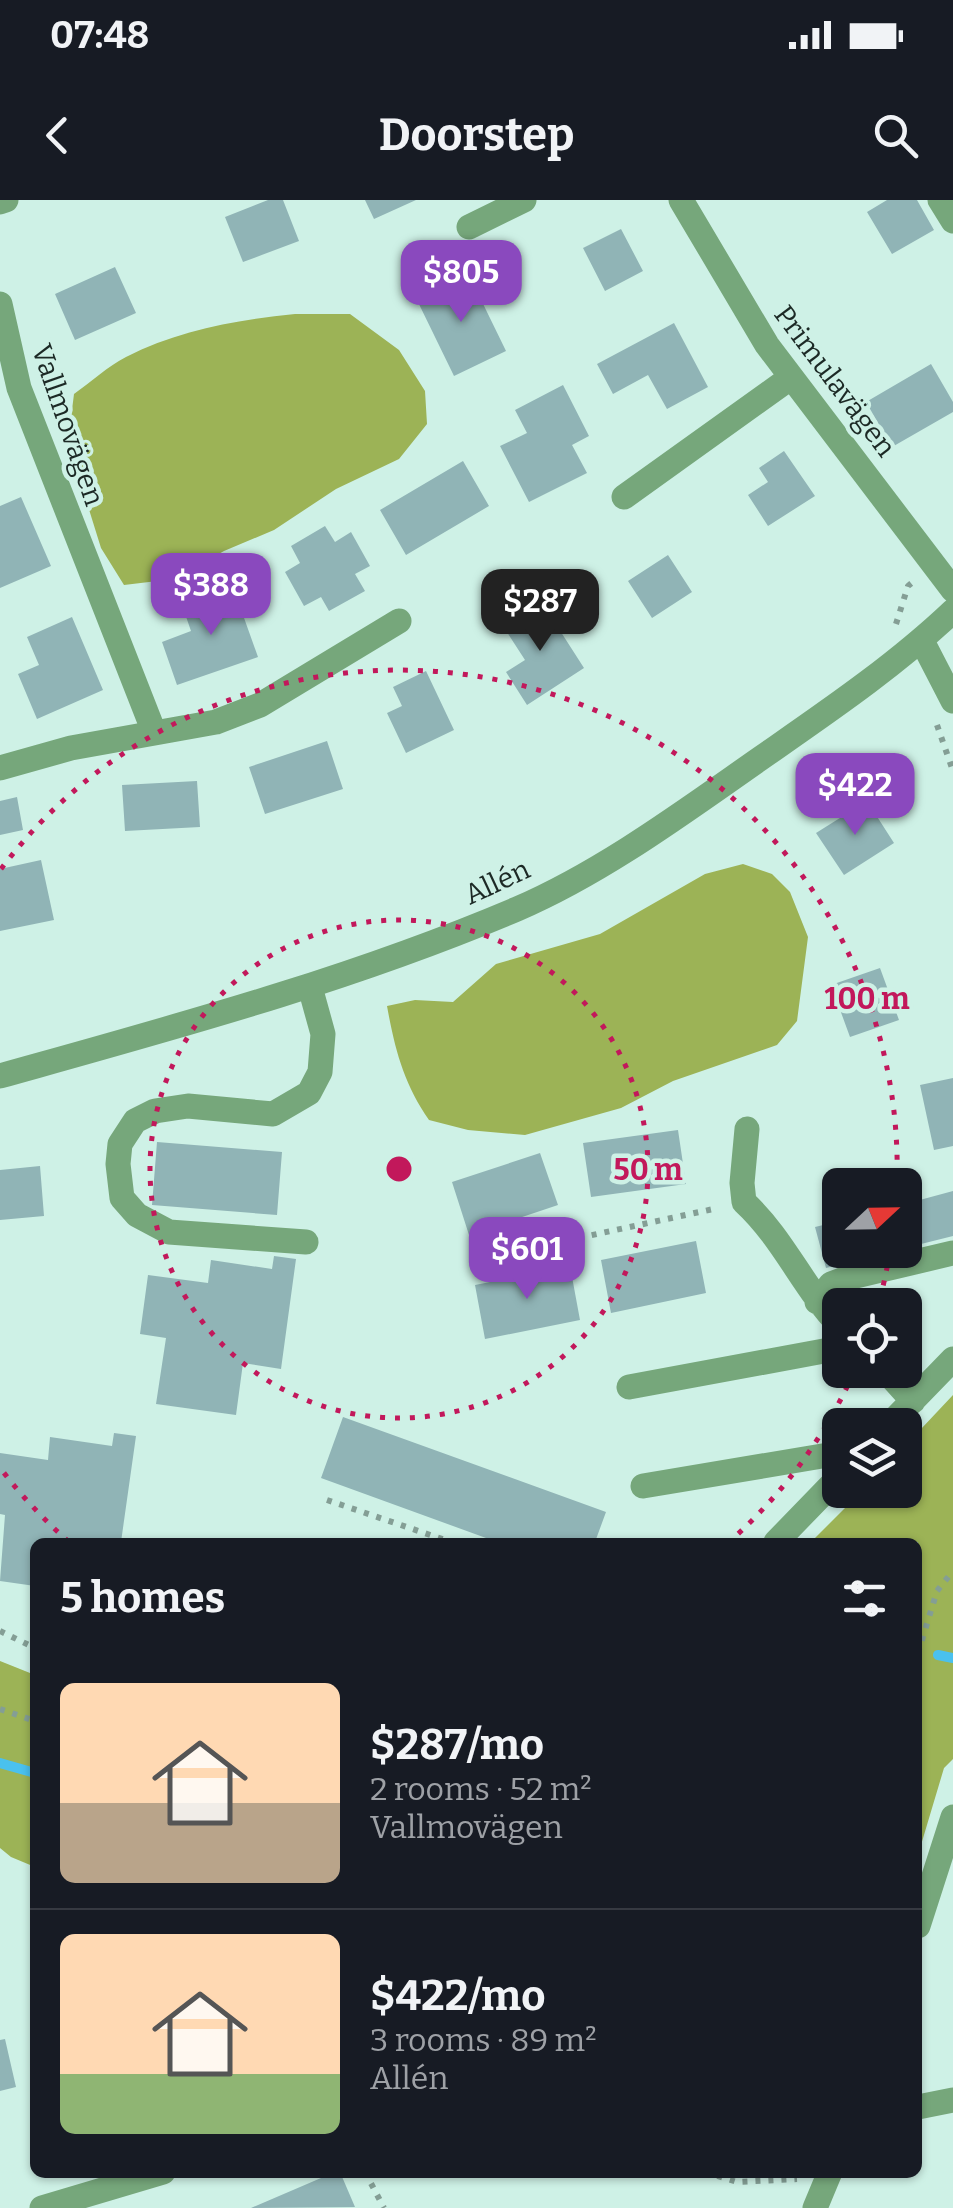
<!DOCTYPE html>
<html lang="en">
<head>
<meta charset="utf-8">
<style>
  :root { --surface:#171b24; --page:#20242c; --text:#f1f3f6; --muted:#9ea1a6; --line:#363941; --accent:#8a49be }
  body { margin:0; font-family:Bitter,serif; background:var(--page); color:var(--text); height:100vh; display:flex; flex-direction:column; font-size:38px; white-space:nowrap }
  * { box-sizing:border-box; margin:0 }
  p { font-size:32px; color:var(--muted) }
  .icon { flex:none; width:55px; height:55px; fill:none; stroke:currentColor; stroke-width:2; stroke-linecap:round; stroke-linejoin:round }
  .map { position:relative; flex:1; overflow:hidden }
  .panel { position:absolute; left:30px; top:1338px; width:892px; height:640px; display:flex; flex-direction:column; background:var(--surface); border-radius:15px; box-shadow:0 2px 8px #0004 }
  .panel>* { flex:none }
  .needle { width:65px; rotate:68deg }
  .buttons { position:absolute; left:822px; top:968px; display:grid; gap:20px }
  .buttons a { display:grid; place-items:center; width:100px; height:100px; border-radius:15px; background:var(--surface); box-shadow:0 2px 8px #0004; font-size:50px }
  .price { position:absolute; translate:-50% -85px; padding:0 22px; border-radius:20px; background:var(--accent); color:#fff; font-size:32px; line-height:65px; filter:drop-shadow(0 2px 5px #0008) }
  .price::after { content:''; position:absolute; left:50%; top:60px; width:30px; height:22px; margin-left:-15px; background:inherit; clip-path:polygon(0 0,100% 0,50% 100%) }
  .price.active { background:#222; color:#fff }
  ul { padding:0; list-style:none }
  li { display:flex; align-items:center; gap:30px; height:250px; padding:0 30px }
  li+li { border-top:2px solid var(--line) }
  li span { display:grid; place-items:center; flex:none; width:280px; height:200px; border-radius:15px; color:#555 }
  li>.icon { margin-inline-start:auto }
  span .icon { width:120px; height:120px; fill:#fffc; stroke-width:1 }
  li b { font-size:42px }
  h2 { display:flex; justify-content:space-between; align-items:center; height:120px; padding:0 30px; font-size:42px }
  .status { display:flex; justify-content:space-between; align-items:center; height:70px; padding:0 50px; background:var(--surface); direction:ltr }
  .status svg { height:28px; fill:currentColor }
  header { display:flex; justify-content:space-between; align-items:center; height:130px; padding:0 30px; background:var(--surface); font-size:45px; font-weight:700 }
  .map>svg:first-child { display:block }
  .forest { fill:#9cb356 }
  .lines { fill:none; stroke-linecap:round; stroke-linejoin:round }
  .stream { stroke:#4ac1ee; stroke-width:10 }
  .building { fill:#90b4b6 }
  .path { stroke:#849e95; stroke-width:6; stroke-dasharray:5 8; stroke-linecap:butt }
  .minor { stroke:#76a77b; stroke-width:25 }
  .ring { fill:none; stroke:#c2185b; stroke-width:5; stroke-dasharray:5 10 }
  .labels { text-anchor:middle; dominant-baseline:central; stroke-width:9; stroke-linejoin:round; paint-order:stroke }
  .street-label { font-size:28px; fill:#1c2925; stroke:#cef1e6 }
  .centre { fill:#c2185b; stroke:#cef1e6; stroke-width:5 }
  .ring-label { font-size:30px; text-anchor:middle; font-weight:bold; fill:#c2185b; stroke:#cef1e6; stroke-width:9; stroke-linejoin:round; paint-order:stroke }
</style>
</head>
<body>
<div class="status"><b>07:48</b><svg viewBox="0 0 49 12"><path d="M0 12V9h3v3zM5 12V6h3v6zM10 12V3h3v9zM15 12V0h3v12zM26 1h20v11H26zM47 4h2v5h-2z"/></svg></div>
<header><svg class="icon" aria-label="back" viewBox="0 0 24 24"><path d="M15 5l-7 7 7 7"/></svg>Doorstep<svg class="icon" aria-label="search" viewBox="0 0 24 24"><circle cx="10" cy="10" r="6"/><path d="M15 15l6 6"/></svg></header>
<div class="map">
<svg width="953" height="2008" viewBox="0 0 953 2008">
  <rect width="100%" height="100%" fill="#cef1e6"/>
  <path class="forest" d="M295 114H350L399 150 425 191 427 224 399 259 336 289 274 330 224 351 174 379 124 385 101 348 68 242 74 194C91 182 108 166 126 157 179 130 236 120 295 114Z
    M743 664 772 674 790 692 808 737 797 821 777 845 673 881 621 908 525 935 468 930 429 920C404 884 395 850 387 806L415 800 453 802 496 764 600 734 705 674Z
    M953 1195V1559L944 1568 918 1655V1342H811L863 1290H905V1246Z
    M0 1461 35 1475V1667L11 1657 0 1648Z"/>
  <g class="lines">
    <path class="stream" d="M938 1455 953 1458
      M0 1563 35 1573"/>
  </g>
  <path class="building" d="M268 0H283L299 41 243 62 225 17Z
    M365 0H416L374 19Z
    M887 0H917L934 30 892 54 867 12Z
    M621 29 643 71 605 91 583 48Z
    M115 67 136 113 75 140 55 94Z
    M468 73 506 151 454 176 416 98Z
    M674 123 708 187 667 209 648 175 613 194 597 164Z
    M931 164 953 202V212L892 247 866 202Z
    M563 185 589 236 572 245 587 273 529 302 500 246 527 233 515 210Z
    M784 251 815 296 768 326 748 295 768 282 759 268Z
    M463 261 489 306 406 355 380 310Z
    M21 297 51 366 0 388V306Z
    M325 326 335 342 351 332 370 366 355 374 365 391 329 411 321 397 304 406 285 372 300 363 291 346Z
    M668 355 692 392 652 418 628 381Z
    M233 387 258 457 177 485 162 442 191 431 182 405Z
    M541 401 584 468 527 505 506 472 525 460 503 426Z
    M72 417 103 490 37 519 18 474 39 465 27 437Z
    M426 471 454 530 406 553 387 513 402 506 393 487Z
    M327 541 343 589 265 614 249 567Z
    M197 581 200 627 125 631 122 585Z
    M17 597 23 630 0 635V601Z
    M867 601 894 643 844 675 816 633Z
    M41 660 54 720 0 731V669Z
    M880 768 899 820 850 837 831 785Z
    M953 878V946L934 950 920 885Z
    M678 930 686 984 591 997 583 943Z
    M157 942 282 952 277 1015 152 1005Z
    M540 953 558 1005 469 1035 452 982Z
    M40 966 44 1016 0 1020V970Z
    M953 991V1036L905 1048V1004Z
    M840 1021V1050L893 1051 826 1068 815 1027Z
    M696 1041 706 1093 611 1113 601 1060Z
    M274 1056 296 1059 281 1169 243 1163 236 1215 156 1204 166 1138 140 1134 148 1075 208 1083 211 1060 272 1069Z
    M570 1066 580 1120 485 1139 475 1085Z
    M343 1217 606 1312 595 1342H497L321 1278Z
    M114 1233 136 1236 121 1342H35V1386L0 1381 5 1315 0 1314V1253L48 1260 50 1237 112 1246Z
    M5 1839 16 1887 0 1891V1840Z
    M335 1972H340L355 2007 251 2008Z"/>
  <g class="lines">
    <path class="path" d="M896 424 908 386 914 381
      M937 525 953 571
      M490 1057 718 1008
      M327 1300 451 1342
      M0 1431 35 1448
      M918 1453 937 1391 953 1371
      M0 1509 35 1521
      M365 1972 384 2008
      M705 1972 737 1982 797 1979"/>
    <path class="minor" d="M681 0 767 145 953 390
      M940 0 953 21
      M0 2 6 0
      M469 27 524 0
      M0 104 19 188 154 532
      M624 297 790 178
      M922 441 953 501
      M0 568 71 548 216 522 260 505 399 421
      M0 876C175 827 350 780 517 709 603 672 685 611 761 558 827 512 895 466 953 411
      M747 929 742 983 744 1002C784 1039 803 1088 840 1126
      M306 1042 169 1032 137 1015 122 998 118 964 120 944 135 921 155 911 188 906 273 914 309 893 320 872 323 834 310 787
      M817 1102 831 1084 847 1078 953 1053
      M885 1170 913 1201
      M629 1187 840 1148
      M889 1225 953 1159
      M643 1286 840 1253
      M776 1342 840 1276
      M918 1726 953 1617
      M918 1907 953 1900
      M42 2008 163 1972
      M815 2008 830 1972"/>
  </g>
  <g class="ring">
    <circle cx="399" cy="969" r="249"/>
    <path d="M890 1051A498 498 0 0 1 879 1102M854 1172A498 498 0 0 1 729 1342M69 1342A498 498 0 0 1 1 1269M1 669A498 498 0 0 1 897 982"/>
  </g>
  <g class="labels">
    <g class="street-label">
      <text transform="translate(835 181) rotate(53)">Primulavägen</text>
      <text transform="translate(68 225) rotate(71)">Vallmovägen</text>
      <text transform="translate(497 682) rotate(-25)">Allén</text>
    </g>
  </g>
  <circle cx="399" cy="969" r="15" class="centre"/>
  <g class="ring-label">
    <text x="867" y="809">100 m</text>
    <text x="648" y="980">50 m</text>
  </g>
</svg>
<div class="buttons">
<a><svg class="needle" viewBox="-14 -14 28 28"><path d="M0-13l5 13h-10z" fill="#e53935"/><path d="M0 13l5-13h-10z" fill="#9ea1a6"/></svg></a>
<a><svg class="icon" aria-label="locate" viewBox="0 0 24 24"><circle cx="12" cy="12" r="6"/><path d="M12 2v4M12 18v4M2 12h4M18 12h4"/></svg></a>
<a><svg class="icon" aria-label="layers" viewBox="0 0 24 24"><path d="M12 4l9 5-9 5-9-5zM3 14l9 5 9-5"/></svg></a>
</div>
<b class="price" style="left:461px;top:125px">$805</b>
<b class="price" style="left:211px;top:438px">$388</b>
<b class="price active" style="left:540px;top:454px">$287</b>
<b class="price" style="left:855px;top:638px">$422</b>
<b class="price" style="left:527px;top:1102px">$601</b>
<section class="panel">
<h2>5 homes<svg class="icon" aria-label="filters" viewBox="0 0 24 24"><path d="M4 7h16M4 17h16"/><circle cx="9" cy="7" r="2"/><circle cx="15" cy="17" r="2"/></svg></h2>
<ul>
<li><span style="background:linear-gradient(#ffd9b3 60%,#b9a48a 0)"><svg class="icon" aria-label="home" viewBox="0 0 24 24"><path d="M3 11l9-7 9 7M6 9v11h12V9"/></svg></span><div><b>$287/mo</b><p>2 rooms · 52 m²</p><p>Vallmovägen</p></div></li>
<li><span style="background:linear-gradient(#ffd9b3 70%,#8fb573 0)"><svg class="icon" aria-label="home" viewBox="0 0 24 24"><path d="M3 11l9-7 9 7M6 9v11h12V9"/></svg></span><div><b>$422/mo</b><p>3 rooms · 89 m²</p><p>Allén</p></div></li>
</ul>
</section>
</div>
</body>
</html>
